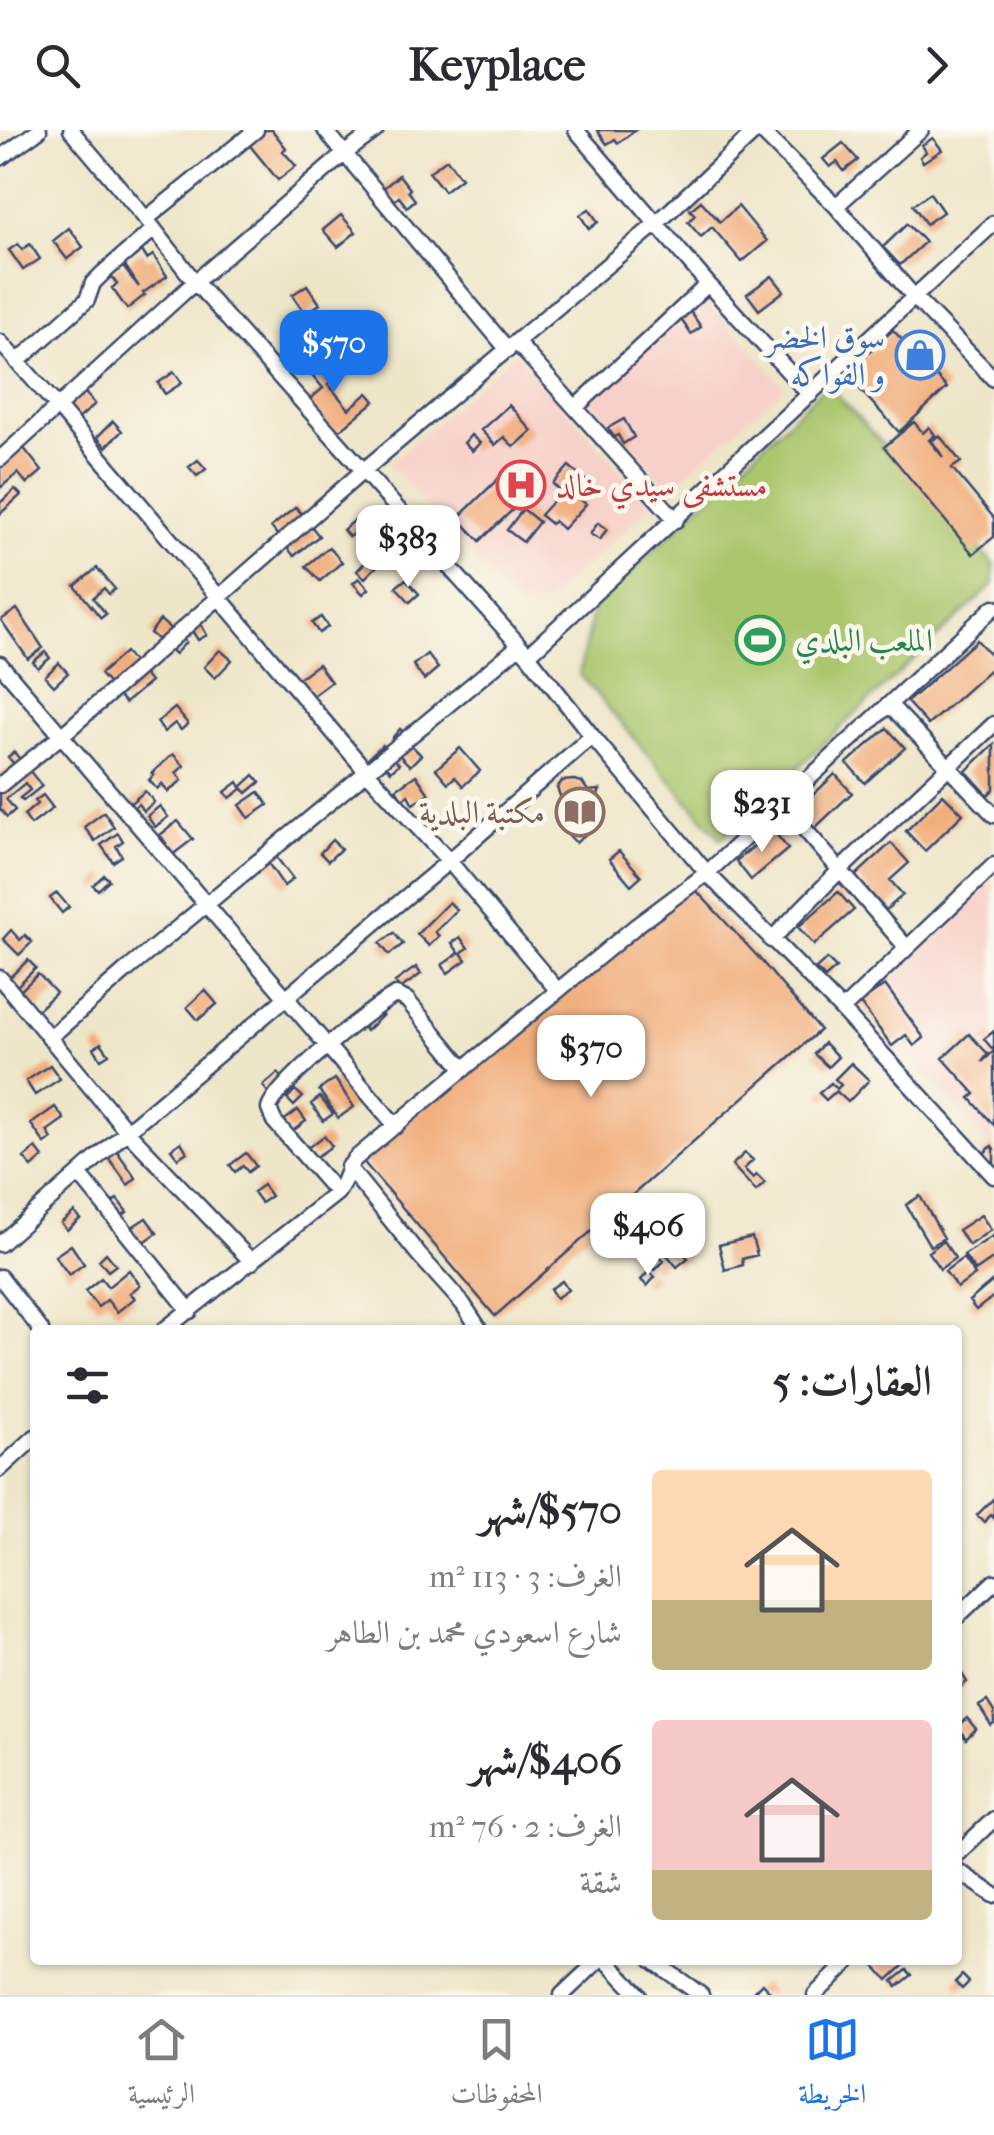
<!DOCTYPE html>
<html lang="ar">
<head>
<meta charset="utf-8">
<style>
  :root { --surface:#fff; --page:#f7f7f7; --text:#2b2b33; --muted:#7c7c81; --line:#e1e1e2; --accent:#1a73e8 }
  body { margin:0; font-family:"IM FELL French Canon",Amiri,serif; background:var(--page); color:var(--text); direction:rtl; height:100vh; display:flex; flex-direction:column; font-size:38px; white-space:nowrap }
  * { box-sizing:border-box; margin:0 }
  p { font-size:32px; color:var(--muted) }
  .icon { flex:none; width:55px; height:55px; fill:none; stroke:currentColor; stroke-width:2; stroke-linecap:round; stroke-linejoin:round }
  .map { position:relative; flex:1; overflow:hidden; direction:ltr }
  .sheet { position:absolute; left:30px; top:1195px; width:932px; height:640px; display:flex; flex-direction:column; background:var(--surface); border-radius:10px; box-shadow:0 2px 8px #0004; direction:rtl }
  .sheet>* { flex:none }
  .price { position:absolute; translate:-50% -85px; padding:0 22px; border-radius:20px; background:#fff; color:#222; font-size:32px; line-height:65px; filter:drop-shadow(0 2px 5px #0008) }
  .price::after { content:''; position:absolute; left:50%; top:60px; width:30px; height:22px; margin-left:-15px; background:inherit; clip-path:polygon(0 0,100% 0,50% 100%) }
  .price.selected { background:var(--accent); color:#fff }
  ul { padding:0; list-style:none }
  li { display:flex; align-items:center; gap:30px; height:250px; padding:0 30px }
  li span { display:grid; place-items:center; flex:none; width:280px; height:200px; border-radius:10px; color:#555 }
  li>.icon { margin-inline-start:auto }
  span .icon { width:120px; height:120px; fill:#fffc; stroke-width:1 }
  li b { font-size:42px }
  h2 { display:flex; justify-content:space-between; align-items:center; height:120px; padding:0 30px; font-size:42px }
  header { display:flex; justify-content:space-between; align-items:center; height:130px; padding:0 30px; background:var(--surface); font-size:45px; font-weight:700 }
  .tabs { display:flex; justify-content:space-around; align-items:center; height:140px; border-top:2px solid var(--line); background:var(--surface); font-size:28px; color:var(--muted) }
  .tabs a { display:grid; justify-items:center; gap:5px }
  .tabs .selected { color:var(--accent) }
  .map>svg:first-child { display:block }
  .built { fill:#f7d0c9 }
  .green { fill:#abc76e; stroke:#637b66; stroke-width:2.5 }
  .building { fill:#f1ad7c }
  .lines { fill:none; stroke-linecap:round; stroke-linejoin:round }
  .street-casing { stroke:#3b4a6e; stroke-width:19 }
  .street { stroke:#fff; stroke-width:14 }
  .labels { text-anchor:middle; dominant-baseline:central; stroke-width:9; stroke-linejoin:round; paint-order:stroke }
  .shop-label { font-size:32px; fill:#366cbe; stroke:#fbf7ec; text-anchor:end }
  .health-label { font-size:32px; fill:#be3a42; stroke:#fbf7ec; text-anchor:start }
  .leisure-label { font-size:32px; fill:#27864d; stroke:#fbf7ec; text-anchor:start }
  .education-label { font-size:32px; fill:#785e54; stroke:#fbf7ec; text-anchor:end }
</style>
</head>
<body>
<header><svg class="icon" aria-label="forward" viewBox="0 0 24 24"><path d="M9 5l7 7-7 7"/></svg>Keyplace<svg class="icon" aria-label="search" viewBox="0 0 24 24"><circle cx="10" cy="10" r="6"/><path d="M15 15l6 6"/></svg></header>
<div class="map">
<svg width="994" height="1865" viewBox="0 0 994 1865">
  <rect width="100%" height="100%" fill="#fbf7ec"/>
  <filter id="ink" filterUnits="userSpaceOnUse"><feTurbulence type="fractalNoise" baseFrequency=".01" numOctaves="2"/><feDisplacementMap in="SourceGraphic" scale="20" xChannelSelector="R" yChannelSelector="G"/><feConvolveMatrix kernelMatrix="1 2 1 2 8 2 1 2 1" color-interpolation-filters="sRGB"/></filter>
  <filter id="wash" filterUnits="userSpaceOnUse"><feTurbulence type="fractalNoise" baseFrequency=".0048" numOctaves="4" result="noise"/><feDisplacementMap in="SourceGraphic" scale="40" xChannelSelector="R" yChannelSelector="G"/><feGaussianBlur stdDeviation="2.25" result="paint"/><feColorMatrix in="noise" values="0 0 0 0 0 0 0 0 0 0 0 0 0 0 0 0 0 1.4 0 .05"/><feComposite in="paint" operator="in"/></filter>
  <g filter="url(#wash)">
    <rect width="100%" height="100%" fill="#eee6c9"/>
    <path class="built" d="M705 167 785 257 670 359 590 269Z
      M515 222 652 376 540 476H517L389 334Z
      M994 750V1019L864 874Z"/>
    <path class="green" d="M827 254 994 435V454L721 709 579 544 594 476Z"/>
    <g id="blocks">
      <path class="building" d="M263 0H272L286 18 283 21 296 36 278 50 247 12Z
        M597 0H636L618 13 615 9 607 14Z
        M933 8 942 20 923 32 920 27 926 22 922 15Z
        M843 13 858 30 844 41 837 32 830 37 823 29Z
        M447 29 461 48 444 61 429 42Z
        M399 45 410 59 408 61 415 70 407 77 399 67 390 74 380 61Z
        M930 63 943 82 926 94 913 75Z
        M701 71 720 92 738 76 767 111 742 132 712 97 701 107 688 92 695 85 690 80Z
        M589 79 598 92 589 99 580 85Z
        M341 85 356 102 338 117 323 100Z
        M907 94 925 112 900 135 883 117Z
        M69 98 83 117 67 129 53 111Z
        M18 114 22 120 30 114 40 129 23 140 9 120Z
        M142 121 147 129 153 125 167 146 143 163 145 165 127 179 112 158 117 154 108 142 120 133 139 157 124 134Z
        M772 146 784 161 759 180 747 164Z
        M307 155 320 174 305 184 292 165Z
        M690 181 701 197 691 204 680 188Z
        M893 200 947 258 899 302 845 243Z
        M332 220 347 238 328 254 349 279 368 263 375 271 334 305 307 272 323 258 308 240Z
        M174 242 182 253 165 264 158 253Z
        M76 253 95 274 72 295 53 274Z
        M509 275 532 301 514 317 504 307 495 315 481 300Z
        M624 289 634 307 623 314 618 305 614 307 608 298Z
        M113 291 122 301 106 317 97 307Z
        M914 292 923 303 929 297 935 305 929 310 943 327 932 311 939 305 961 332 952 338 994 388V407L973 424 884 317Z
        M471 305 480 313 472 321 464 313Z
        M19 312 42 341 27 354 18 343 0 358V328Z
        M198 330 206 339 197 346 189 337Z
        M569 336 586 351 574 364 586 374 563 399 554 391 551 394 540 385 561 362 553 354Z
        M505 342 528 365 480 411 458 388Z
        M15 359 21 365 0 384V373Z
        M296 377 319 406 294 426 271 397Z
        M523 379 539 392 523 412 507 400Z
        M354 391 360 399 349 407 343 400Z
        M598 393 607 399 600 410 590 404Z
        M329 417 342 432 320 451 306 436Z
        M369 428 377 436 365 448 357 441Z
        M97 438 115 459 109 464 104 458 93 468 106 484 101 488 75 456Z
        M359 448 369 459 363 464 353 453Z
        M406 449 419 464 410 472 396 457Z
        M17 479 43 518 28 529 1 490Z
        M321 487 328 497 319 503 312 493Z
        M160 490 186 512 175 524 150 503Z
        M200 493 207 505 198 510 191 499Z
        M977 510 994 529V536L928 595 907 572Z
        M220 520 232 530 215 548 204 537Z
        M45 522 50 528 38 538 33 532Z
        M125 522 150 552 125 573 100 544Z
        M427 524 438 538 424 550 413 535Z
        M59 533 68 543 54 556 45 546Z
        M318 534 331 552 311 567 297 549Z
        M175 578 188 594 181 600 175 593 164 602 157 592Z
        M887 598 905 618 865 653 847 633Z
        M400 599 410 608 407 611 421 625 410 636 396 622 402 616 392 608Z
        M994 614V659L988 665 966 641Z
        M382 615 399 634 391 641 383 633 377 638 368 628Z
        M460 618 480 641 463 656 455 647 448 653 436 639Z
        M14 622 42 656 23 671 20 668 30 660 25 653 6 669 15 680 7 687 0 679V645L14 634 8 627Z
        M173 624 184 636 176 643 182 650 168 662 162 654 157 659 149 650 154 645 152 643Z
        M835 644 852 663 814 699 797 680Z
        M254 645 260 652 247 663 241 657Z
        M416 645 429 664 413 674 408 665 402 669 396 659Z
        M574 650 582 652 588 661 600 660 593 679 602 689 576 713 559 694 564 689V676L557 658 562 651Z
        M238 652 242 659 230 668 225 662Z
        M145 661 154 672 144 681 138 674 131 680 127 676Z
        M259 662 268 675 249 688 240 675Z
        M943 664 963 684 925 721 906 701Z
        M43 665 53 678 31 695 24 685 37 674 35 671Z
        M160 676 168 687 155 697 147 686Z
        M104 682 114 697 95 711 84 697Z
        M178 691 193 709 167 729 159 719 166 713 160 705Z
        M773 700 788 719 751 750 736 731Z
        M118 703 123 711 116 716 122 726 113 732 101 715Z
        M332 710 341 719 328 731 320 723Z
        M891 713 909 733 890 750 903 765 886 780 855 746Z
        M619 721 641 746 631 755 609 729Z
        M274 724 293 749 284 756 266 730Z
        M104 745 109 750 98 760 93 755Z
        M693 757 758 827 820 900 495 1186 361 1029Z
        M838 762 854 780 814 815 798 797Z
        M57 763 69 777 62 783 50 768Z
        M449 772 457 780 435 802 439 806 429 816 417 804Z
        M11 800 20 810 25 805 32 812 19 825 3 809Z
        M394 803 403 814 389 825 380 813Z
        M460 807 468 818 461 823 466 830 448 843 442 835 459 823 452 813Z
        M827 829 836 838 825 848 816 839Z
        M28 830 36 838 15 858 7 850Z
        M416 837 421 844 400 859 395 852Z
        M38 844 56 863 35 882 18 863Z
        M885 855 924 908 914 916 906 905 892 916 860 873Z
        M205 860 217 874 198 890 187 877Z
        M372 873 383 885 366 901 355 889Z
        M994 901V995L970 968 975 964 943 928 969 904 988 924 982 932 994 921 984 909Z
        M101 913 109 924 101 929 94 918Z
        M824 913 838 927 828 937 814 924Z
        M851 933 869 950 848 972 836 961 826 970 819 963 831 953 837 959 841 955 835 949Z
        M50 935 60 949 35 965 26 951Z
        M278 943 288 955 273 968 263 956Z
        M335 949 354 977 338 988 319 960Z
        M295 960 303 967 294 976 287 969Z
        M320 967 333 984 323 991 311 974Z
        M55 977 64 989 47 1001 52 1009 45 1014 31 994Z
        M298 980 306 991 290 1003 282 992Z
        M324 1006 332 1016 313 1029 306 1019Z
        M181 1012 187 1022 178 1028 171 1019Z
        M992 1016 994 1019V1038L983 1024Z
        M114 1017 136 1048 128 1055 105 1023Z
        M36 1018 43 1027 32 1037 24 1028Z
        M246 1023 256 1036 248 1042 243 1036 235 1042 230 1035Z
        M745 1023 753 1030 744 1039 753 1048 757 1045 765 1053 756 1061 732 1035Z
        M263 1055 271 1066 261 1073 253 1062Z
        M920 1066 944 1108 930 1116 906 1075Z
        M117 1069 127 1082 120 1087 110 1074Z
        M74 1082 80 1089 67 1100 61 1093Z
        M981 1085 991 1100 969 1115 958 1100Z
        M146 1088 157 1103 143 1113 132 1097Z
        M677 1088 695 1110 682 1121 688 1128 677 1137 655 1110 662 1104 668 1111 675 1105 668 1095Z
        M994 1105V1128L975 1141 964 1125Z
        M752 1107 757 1125 742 1129 743 1135 725 1140 719 1115Z
        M943 1111 955 1128 940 1139 928 1122Z
        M71 1115 84 1134 69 1145 55 1126Z
        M106 1123 116 1135 108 1141 99 1130Z
        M657 1125 664 1131 655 1140 649 1134Z
        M963 1128 975 1145 957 1158 945 1141Z
        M129 1140 140 1155 130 1163 135 1168 117 1182 107 1170 98 1177 85 1161 101 1148 108 1157Z
        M649 1141 655 1147 647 1156 641 1150Z
        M994 1150V1166L976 1180 969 1171Z
        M562 1151 568 1160 556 1168 550 1159Z
        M994 1368V1388L991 1385 984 1392 977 1385Z
        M958 1538 967 1552 958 1559Z
        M987 1571 994 1582V1593L991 1595 979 1576Z
        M967 1588 976 1599 966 1609 958 1597Z
        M878 1830H897L903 1836 888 1850 873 1834Z
        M907 1840 912 1845 897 1857 893 1851Z
        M962 1845 969 1852 962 1859 955 1852Z
        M762 1853 773 1865H757L754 1861Z"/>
    </g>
  </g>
  <g filter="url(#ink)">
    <use href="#blocks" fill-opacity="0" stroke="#3b4a6e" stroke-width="2.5"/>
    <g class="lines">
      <g class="street-casing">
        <path id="street" d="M71 0 146 89 195 152 528 525 592 606 707 743 842 880 994 1046
          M325 0 508 220
          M576 0 708 154 810 265
          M760 0 836 76 915 168 994 249
          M0 28 39 0
          M836 76 921 0
          M146 89 256 0
          M0 212 57 276 366 641 449 731 558 861
          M517 213 676 390
          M17 232 87 170 93 153 103 143 154 99
          M576 277 708 154
          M0 329 195 152 344 24 376 0
          M528 525 994 93
          M0 534 396 996
          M889 574 994 685
          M0 655 61 606 364 340 656 94 757 0
          M782 673 907 818
          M771 810 840 740 994 594
          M0 848 127 1001 252 1132
          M842 880 994 735
          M49 908 128 839 519 516
          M348 1037 419 1125 463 1174 480 1200
          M79 1044 190 1181
          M337 1063 274 991 269 979C274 956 372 876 396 865L407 870 464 939
          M0 1114 127 1001 449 731 592 606
          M0 1147 41 1200
          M164 1200 337 1063C347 1050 346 1037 356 1028L636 796 707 743 994 477
          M0 1339 35 1307
          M958 1486 994 1452
          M958 1723 994 1689
          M958 1741 994 1765
          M606 1830 639 1865
          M652 1830 701 1865
          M562 1865 599 1830
          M815 1865 850 1830"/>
      </g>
      <use href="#street" class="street"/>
    </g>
  </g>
  <defs>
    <g id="shop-ring" transform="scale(2.5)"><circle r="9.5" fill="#fbf7ec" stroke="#3f7fe0" stroke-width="1.5"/><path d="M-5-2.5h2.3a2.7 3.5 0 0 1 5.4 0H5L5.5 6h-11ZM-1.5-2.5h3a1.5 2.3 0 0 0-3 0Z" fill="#3f7fe0"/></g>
    <g id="hospital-ring" transform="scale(2.5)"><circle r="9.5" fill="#fbf7ec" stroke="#e0444e" stroke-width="1.5"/><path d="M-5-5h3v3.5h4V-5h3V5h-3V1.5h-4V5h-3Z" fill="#e0444e"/></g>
    <g id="stadium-ring" transform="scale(2.5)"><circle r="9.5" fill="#fbf7ec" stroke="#2e9e5b" stroke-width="1.5"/><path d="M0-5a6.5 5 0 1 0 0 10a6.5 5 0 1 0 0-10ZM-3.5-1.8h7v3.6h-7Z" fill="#2e9e5b"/></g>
    <g id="library-ring" transform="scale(2.5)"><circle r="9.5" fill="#fbf7ec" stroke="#8d6e63" stroke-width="1.5"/><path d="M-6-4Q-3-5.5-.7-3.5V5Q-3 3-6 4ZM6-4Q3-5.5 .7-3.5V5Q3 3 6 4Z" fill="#8d6e63"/></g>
  </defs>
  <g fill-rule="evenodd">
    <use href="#shop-ring" x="920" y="225"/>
    <use href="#hospital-ring" x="521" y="355"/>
    <use href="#stadium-ring" x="760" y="510"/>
    <use href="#library-ring" x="580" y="682"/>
  </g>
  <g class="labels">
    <g class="shop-label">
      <text x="885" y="207">سوق الخضر<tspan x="885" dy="37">و الفواكه</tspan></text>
    </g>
    <g class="health-label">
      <text x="556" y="355">مستشفى سيدي خالد</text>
    </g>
    <g class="leisure-label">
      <text x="795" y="510">الملعب البلدي</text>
    </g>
    <g class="education-label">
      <text x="545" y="682">مكتبة البلدية</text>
    </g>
  </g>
</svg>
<b class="price selected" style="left:334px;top:265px">$570</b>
<b class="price" style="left:408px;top:460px">$383</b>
<b class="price" style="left:762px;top:725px">$231</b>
<b class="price" style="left:591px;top:970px">$370</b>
<b class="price" style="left:648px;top:1148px">$406</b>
<section class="sheet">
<h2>العقارات: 5<svg class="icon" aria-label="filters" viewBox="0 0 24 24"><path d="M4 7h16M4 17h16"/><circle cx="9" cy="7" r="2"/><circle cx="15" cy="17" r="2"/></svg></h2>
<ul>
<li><span style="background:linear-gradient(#ffd9b3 65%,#c2b280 0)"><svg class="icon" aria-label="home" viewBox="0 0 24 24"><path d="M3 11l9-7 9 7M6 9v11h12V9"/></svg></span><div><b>$570/شهر</b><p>الغرف: 3 · 113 m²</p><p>شارع اسعودي محمد بن الطاهر</p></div></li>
<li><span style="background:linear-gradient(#f6c9c9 75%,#c2b280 0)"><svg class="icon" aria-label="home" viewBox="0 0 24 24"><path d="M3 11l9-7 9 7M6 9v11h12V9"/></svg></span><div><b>$406/شهر</b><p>الغرف: 2 · 76 m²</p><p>شقة</p></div></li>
</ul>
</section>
</div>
<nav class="tabs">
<a class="selected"><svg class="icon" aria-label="map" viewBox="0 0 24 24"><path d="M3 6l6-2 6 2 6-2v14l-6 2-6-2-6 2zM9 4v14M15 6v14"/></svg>الخريطة</a>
<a><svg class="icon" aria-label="saved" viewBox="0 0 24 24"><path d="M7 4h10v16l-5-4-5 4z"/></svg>المحفوظات</a>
<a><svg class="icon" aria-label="home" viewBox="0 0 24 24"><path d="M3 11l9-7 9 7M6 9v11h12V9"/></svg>الرئيسية</a>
</nav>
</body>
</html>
